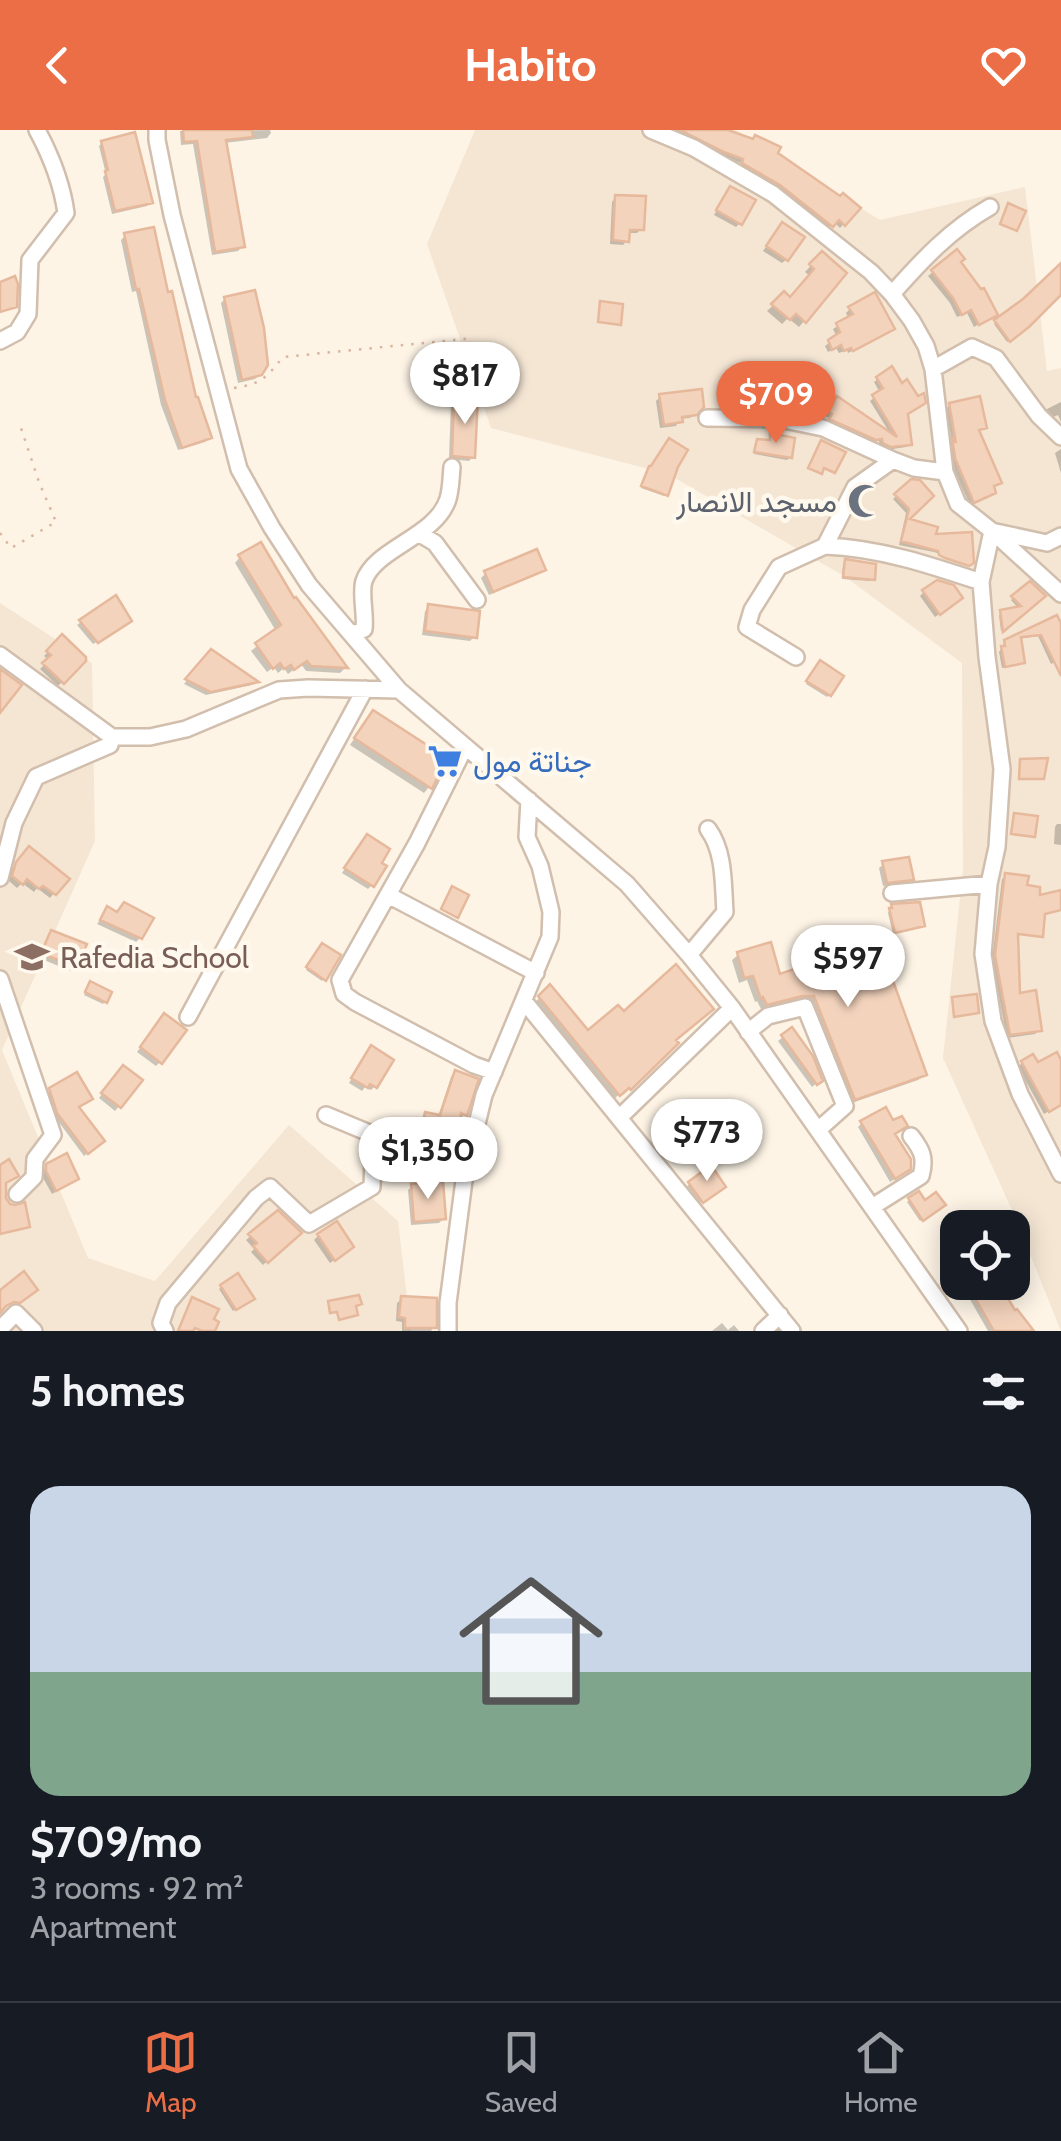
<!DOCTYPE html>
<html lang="en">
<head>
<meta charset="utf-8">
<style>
  :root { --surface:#171b24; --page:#20242c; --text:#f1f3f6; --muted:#9ea1a6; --line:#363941; --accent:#eb6e47 }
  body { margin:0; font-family:Cabin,Vazirmatn,sans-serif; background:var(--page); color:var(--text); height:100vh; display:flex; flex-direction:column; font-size:38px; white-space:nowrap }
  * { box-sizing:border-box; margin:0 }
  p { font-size:32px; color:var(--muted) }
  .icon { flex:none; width:55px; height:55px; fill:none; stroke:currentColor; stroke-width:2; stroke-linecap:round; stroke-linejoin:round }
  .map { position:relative; height:1201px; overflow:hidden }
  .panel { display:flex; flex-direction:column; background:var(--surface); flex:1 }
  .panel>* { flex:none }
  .controls { position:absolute; left:940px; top:1080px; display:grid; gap:20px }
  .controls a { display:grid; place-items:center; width:90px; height:90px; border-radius:20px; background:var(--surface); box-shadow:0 5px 25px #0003; font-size:50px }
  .price { position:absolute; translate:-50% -85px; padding:0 22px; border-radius:35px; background:#fff; color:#222; font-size:32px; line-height:65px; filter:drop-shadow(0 2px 5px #0008) }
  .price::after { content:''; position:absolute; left:50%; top:60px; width:30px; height:22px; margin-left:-15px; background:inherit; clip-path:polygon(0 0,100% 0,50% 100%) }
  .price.active { background:var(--accent); color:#fff }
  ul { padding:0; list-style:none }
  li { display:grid; align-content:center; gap:20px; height:530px; padding:0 30px }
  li+li { border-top:2px solid var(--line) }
  li span { display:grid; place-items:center; height:310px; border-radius:30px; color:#555 }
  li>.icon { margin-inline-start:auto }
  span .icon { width:180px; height:180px; fill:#fffc; stroke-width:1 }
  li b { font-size:42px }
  h2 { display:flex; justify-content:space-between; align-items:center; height:120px; padding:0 30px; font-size:42px }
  header { display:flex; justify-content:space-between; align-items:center; height:130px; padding:0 30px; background:var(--accent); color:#fff; font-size:45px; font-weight:700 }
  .menu { display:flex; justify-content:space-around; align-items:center; height:140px; border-top:2px solid var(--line); background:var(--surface); font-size:28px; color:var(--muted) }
  .menu a { display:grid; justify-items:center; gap:5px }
  .menu .active { color:var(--accent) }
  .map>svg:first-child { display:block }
  .residential { fill:#f5e6d4 }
  .shadow { fill:#0003 }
  .building { fill:#f3d3bc; stroke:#e7b99c; stroke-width:2.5 }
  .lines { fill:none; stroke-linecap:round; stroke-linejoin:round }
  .minor-casing { stroke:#d1bead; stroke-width:20 }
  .path { stroke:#d9b69f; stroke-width:2.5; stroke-dasharray:2.5 8; stroke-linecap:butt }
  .minor { stroke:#fff; stroke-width:15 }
  .labels { text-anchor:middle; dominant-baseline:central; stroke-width:9; stroke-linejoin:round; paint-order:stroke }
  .worship-label { font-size:30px; fill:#5b616d; stroke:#fff8ed; text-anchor:end }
  .shop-label { font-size:30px; fill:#366cbe; stroke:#fff8ed; text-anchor:start }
  .education-label { font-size:30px; fill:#785e54; stroke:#fff8ed; text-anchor:start }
</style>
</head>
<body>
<header><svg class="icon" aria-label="back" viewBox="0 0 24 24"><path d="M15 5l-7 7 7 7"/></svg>Habito<svg class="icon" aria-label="heart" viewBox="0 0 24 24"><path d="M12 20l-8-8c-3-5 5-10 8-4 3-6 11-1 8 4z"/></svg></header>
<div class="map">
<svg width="1061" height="1201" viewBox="0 0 1061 1201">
  <rect width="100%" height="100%" fill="#fdf4e6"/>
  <path class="residential" d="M475 0H736L880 90 1025 57 1047 241 1061 238V1201L1012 1080 943 928 963 739 962 533 844 446 668 344 491 298 427 114Z
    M0 473 92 533 95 711 2 920 88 1128 155 1151 289 995 398 1091 411 1201H0Z"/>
  <path class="shadow" d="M270 0 271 3 267 8 224 13 242 117 238 121 212 125 193 14 181 15 180 1Z
    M676 0H721L752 11 775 23 858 78 840 98 834 92 827 99 739 37 741 33 719 25 675 3Z
    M102 13 150 72 147 76 112 84 103 47 106 44 99 16Z
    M726 63 740 93 736 97 714 85Z
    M616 67 641 99 637 103H627V110L623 115 610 114 612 72Z
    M778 99 787 129 782 133 763 121Z
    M125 106 209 308 205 312 178 320 161 275 136 161 132 162 121 110Z
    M957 123 958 132 995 185 974 197 967 183 957 187 950 173 928 146Z
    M822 124 844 143 799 197 788 188 782 194 767 181 784 165 789 170 810 146 805 142Z
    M1061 134V159L1023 199 1007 212 994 194 1024 171Z
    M225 169 260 244 255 249 238 253 221 173Z
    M850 179 887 203 848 223 847 220 839 223 836 218 828 222 825 216 837 207 833 199 849 189 846 183Z
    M878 249 906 284 910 314 906 317 886 320 880 317 879 311 871 312 828 293 830 289 825 286 833 273 891 305 870 271 880 263 874 252Z
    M660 267 702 276 690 288 679 289 676 296 660 298 656 271Z
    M455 269 473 327 469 331 449 329 451 273Z
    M1061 272V292L1058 285 1051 288 1045 280Z
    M950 275 984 297 977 302 999 352 992 358 993 362 989 367 970 375 951 333 949 314 952 311 946 279Z
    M771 306 790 327 787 330 754 324 756 314 758 311 768 313Z
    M1061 319V343L1055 323Z
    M649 339 666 364 664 366 641 358Z
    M912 351 931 366 905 390 934 398 932 406 969 434 934 422 899 415 906 383 893 369Z
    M240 427 295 471 345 538 340 543 306 541 301 534 288 544 284 538 278 543 274 537 267 542 251 521 276 501 235 433Z
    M846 431 873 449 870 451 842 449 843 434Z
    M543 439 539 443 489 465 481 448 486 443Z
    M1030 454 1042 466 1001 501 999 485 1019 479 1011 470Z
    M924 462 956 472 935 487 920 466Z
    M115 468 126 494 93 514 77 495Z
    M429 477 474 507 470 511 422 505 425 481Z
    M1056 489 1061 500V529L1051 534 1038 506 1019 509 1023 532 1019 535 1002 538 999 522 1006 512Z
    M62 508 85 529 58 556 40 539 49 530 44 526Z
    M211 522 255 552 252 555 206 565 184 554Z
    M818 535 829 565 827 567 806 554Z
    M367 589 429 657 424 663 350 615Z
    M1057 694H1061V715L1054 714 1055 697Z
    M363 711 372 755 368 759 342 743Z
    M29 719 66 749 50 768 37 758 34 762 22 753 17 758 9 751 12 739Z
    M884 734 911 749 907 753 883 756 879 738Z
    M1006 746 1022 804 1016 807 1017 866 1039 900 1035 904 1007 908 992 830 1002 749Z
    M892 776 922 795 893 804 888 783Z
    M108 779 140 808 136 812 97 794Z
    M52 803 75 837 71 841 39 828 47 807Z
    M320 818 324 849 322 851 306 840Z
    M738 825 779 847 796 839 802 833 924 944 918 950 849 974 808 871H795L761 879 757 871 755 872 747 850 739 853 732 830Z
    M88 856 105 872 103 874 84 865Z
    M550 858 588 904 673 910 676 913 624 964 623 961 614 969 534 873Z
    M160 891V932L156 936 137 922Z
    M791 901 820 950 812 957 778 911Z
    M367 922 375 956 371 960 365 957 362 961 349 953Z
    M1022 933 1037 935H1061V974L1044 984 1018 937Z
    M119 942 140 951 115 981 99 968Z
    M455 942 465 984 461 988 458 987 452 1025 448 1029 416 1016 421 989 426 985 438 987 451 947Z
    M50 960 77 977 98 1015 84 1026 55 987 47 964Z
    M862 993 892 994 893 1005 904 1043 890 1052 858 997Z
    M47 1036 76 1049 52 1064 42 1046 43 1041Z
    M710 1039 721 1059 700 1073 687 1056Z
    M412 1056 444 1088 439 1093 411 1095 408 1060Z
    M909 1070 924 1074 941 1077 920 1091 907 1072Z
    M277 1083 298 1103 263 1135 251 1122 254 1119 246 1110Z
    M318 1106 347 1121 330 1133 314 1110Z
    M237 1146 250 1171 233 1181 219 1159Z
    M960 1152H984L1029 1201H988Z
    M402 1169 434 1197 431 1201H402V1192L396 1191 397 1173Z
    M722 1193 728 1200 734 1195 739 1201H712Z"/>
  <path class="building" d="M183 0H252L253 7 226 10 245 117 215 122 197 11 184 12Z
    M680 0H728L753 9 755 5 781 17 778 23 840 66 843 63 861 78 845 96 839 90 833 97 780 55 742 33 743 29 724 22Z
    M135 2 153 73 115 81 105 41 108 40 101 11Z
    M730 56 756 70 742 95 716 80Z
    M615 65 646 66 644 100H630L629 112 613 110Z
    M1008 73 1026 81 1017 101 1000 94Z
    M782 92 805 107 788 131 766 116Z
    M154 97 168 162 172 161 196 267H198L212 308 182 318 165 270 139 159H136L124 103Z
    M957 119 965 129 961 132 981 159 984 158 998 185 979 195 971 180 962 185 953 168 931 140Z
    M822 121 847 143 806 193 796 184 790 190 771 174 784 161 790 167 814 139 809 134Z
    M1061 133V165L1029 197 1010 212 994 190 1023 169Z
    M15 146 18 154 17 177 0 182V152Z
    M255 160 264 198 268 235 262 245 242 250 224 167Z
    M875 162 895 199 853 221 851 218 844 221 841 215 832 220 828 210 840 202 836 193 853 184 848 177Z
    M600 171 623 174 621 195 598 192Z
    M892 236 902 253 907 249 918 266 924 263 926 273 908 284 912 315 891 317 883 313 882 309 876 310 829 289 832 284 827 281 837 266 897 307 872 265 883 258 876 247Z
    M702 259 704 277 697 285 682 287 683 292 664 295 659 264Z
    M454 266 478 267 475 328 452 326Z
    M980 266 987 298 979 300 1002 353 994 356 996 363 974 373 955 328 952 307 956 313 949 273Z
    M770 303 795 308 792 328 754 322 757 309 770 310Z
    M669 308 688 320 678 337 668 366 641 356 649 336H651Z
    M821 310 846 322 835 343 824 338 822 344 808 338Z
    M911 349 920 350 934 366 910 389 938 397 936 404 972 402 974 433 969 436 945 428 939 425 938 421 901 411 909 379 894 364Z
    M261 412 294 468 296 467 348 538 311 536 307 531 294 540 291 535 284 539 280 533 273 539 255 513 281 495 238 425Z
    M537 419 546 440 493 462 484 441Z
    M845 429 876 434 875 450 843 447Z
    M937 450 954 455 963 468 940 485 922 460Z
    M1030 451 1046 466 1003 502 1000 480 1021 476 1011 466Z
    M116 465 132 491 98 513 79 490Z
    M428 474 480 481 477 508 425 501Z
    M1057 485 1061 493V546L1041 505 1021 507 1025 533 1005 537 1001 516H1005L1004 510Z
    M62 504 86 527V531L64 554 42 533 51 525 46 521Z
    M211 519 259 552 211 562 185 549Z
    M820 530 844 546 831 566 806 551Z
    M0 539 22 555 0 583Z
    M373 580 447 628 432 659 354 608Z
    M1048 628 1044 649H1019L1020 629Z
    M1014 683 1038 686 1035 707 1011 704Z
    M367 704 390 719 382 733 387 736 374 757 344 738Z
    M29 716 70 749 56 765 43 756 39 759 27 749 23 755 12 746 16 732Z
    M909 727 914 750 887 753 882 731Z
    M1005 743 1029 746 1027 755 1040 757V765L1061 760V780L1045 784 1043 807 1018 804 1020 863 1036 860 1042 901 1010 905 995 825Z
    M452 756 469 765 458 788 441 779Z
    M124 772 154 788 142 809 100 790 107 776 117 782Z
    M920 772 925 796 895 803 889 778H892L891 774Z
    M51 800 87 814 77 838 41 823Z
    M876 804 927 945 855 970 814 866H802L767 875 763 867 761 869 753 846 744 848 737 822 771 812 780 844 803 836 801 831Z
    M322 813 341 825 326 851 306 837Z
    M676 834 714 879 676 910 679 913 631 960 629 958 620 966 538 866 550 854 588 900 618 875 624 881Z
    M90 851 112 862 107 873 85 862Z
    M977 864 979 883 954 887 952 867Z
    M164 883 187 900 162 934 140 917Z
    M792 897 813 926 823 951 817 955 781 905Z
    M371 915 394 930 377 958 370 954 368 958 351 948Z
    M1057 922 1061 930V975L1049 982 1021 931 1033 924 1038 932Z
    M123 935 143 950 121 978 101 963Z
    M455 940 479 949 467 986 461 983 454 1026 419 1012 425 982 440 985Z
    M77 942 93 969 79 977 105 1011 88 1024 57 983 49 958Z
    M886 977 893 990 902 986 908 996 895 1004 911 1029V1039L895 1049 860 991Z
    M67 1023 79 1049 56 1061 46 1041V1034Z
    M9 1029 19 1046 6 1053V1068L10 1074 15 1075 25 1072 30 1097 0 1104V1035Z
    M711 1035 726 1057 703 1073 688 1052Z
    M443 1051 446 1089 414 1092 411 1054Z
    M919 1061 925 1070 936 1062 946 1075 923 1091 908 1068Z
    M278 1080 302 1103 268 1133 253 1116 257 1113 248 1104Z
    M337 1091 354 1117 335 1131 317 1104Z
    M24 1141 38 1160 20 1173 14 1172 6 1176 0 1183V1160Z
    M238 1143 255 1169 236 1180 220 1155Z
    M966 1152H998L1015 1180 1017 1179 1034 1201H994Z
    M359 1165 362 1174 356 1176 358 1185 339 1190 337 1182 330 1183 328 1171Z
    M401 1166 437 1168V1198H405V1188L399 1187Z
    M192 1167 219 1179 214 1189 219 1192 215 1201H202L195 1198 193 1201H178Z"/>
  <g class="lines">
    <g class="minor-casing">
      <path id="minor" d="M157 0V10L172 85 239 339 272 398 309 455 399 560 627 754 689 825 732 878 959 1201
        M651 0 694 18 773 64 871 142 892 164 912 191 926 216 933 239 945 342 958 374 992 401 1061 464
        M892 164C922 130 951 99 990 77
        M0 211 17 202 28 184 30 130 66 83C62 54 51 26 37 0
        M933 239 972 217 996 228 1039 286 1061 307
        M707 288 779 289 823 298 893 330 914 338 945 342
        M992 401 981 452 987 527 1002 639 997 717 989 754 983 824 993 891 1020 964 1061 1044
        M996 402 1047 413 1061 406
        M420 404 435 413 477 470
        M825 416C879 418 930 435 981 452
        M352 505 364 499C366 485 360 463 364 451 375 418 436 407 448 369 451 359 451 348 452 337
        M0 525 112 607H150L186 599 279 560 308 558 399 560
        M796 527 747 497 752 480 779 437 825 416 855 357 893 330
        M465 617 417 713 340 850 344 864 355 872 474 935 494 942
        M0 748 14 693 36 647 110 615 112 607
        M892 763 989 754
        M388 765 536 843
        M689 825 725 782C723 755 725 722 708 699
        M0 849 53 1005 35 1029 34 1047 17 1064
        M524 871 792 1201
        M188 887 365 559
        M748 902 768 886 805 877 845 976 818 1000
        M326 985 465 1043
        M620 987 732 878
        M872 1077 921 1046C926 1028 922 1020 911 1006
        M0 1199 16 1183 34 1201
        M165 1201 161 1193 168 1173 256 1068 270 1057 309 1094 372 1057 373 1028 378 1007
        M448 1201V1173L465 1043 484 965 550 807 551 782 540 736 527 707 529 670
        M763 1201 780 1185"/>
    </g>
    <path class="path" d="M234 258C261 254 266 248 283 227L474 208
      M0 403 11 418 56 392 39 352 19 292"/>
    <use href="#minor" class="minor"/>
  </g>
  <defs>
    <g id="mosque-bare" transform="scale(2.7)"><path d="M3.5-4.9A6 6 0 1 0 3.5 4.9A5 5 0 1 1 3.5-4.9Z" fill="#6b7280" stroke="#fff8ed" stroke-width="2.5" paint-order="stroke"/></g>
    <g id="supermarket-bare" transform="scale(2.7)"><path d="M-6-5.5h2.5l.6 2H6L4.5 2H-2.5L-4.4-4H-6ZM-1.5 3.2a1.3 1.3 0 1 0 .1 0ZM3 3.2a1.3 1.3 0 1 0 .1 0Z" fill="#3f7fe0" stroke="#fff8ed" stroke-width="2.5" paint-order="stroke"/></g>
    <g id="school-bare" transform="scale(2.7)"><path d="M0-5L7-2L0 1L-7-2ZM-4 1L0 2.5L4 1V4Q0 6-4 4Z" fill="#8d6e63" stroke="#fff8ed" stroke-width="2.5" paint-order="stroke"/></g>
  </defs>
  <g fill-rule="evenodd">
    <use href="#mosque-bare" x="865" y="371"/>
    <use href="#supermarket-bare" x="445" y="631"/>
    <use href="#school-bare" x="32" y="827"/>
  </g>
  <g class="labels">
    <g class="worship-label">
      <text x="837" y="371">مسجد الانصار</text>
    </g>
    <g class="shop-label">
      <text x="473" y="631">جناتة مول</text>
    </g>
    <g class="education-label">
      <text x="60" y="827">Rafedia School</text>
    </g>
  </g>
</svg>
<div class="controls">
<a><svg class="icon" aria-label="locate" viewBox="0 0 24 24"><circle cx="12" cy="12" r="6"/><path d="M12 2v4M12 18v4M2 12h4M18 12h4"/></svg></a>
</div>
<b class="price" style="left:465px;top:297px">$817</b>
<b class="price active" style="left:776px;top:316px">$709</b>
<b class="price" style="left:848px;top:880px">$597</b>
<b class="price" style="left:707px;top:1054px">$773</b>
<b class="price" style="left:428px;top:1072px">$1,350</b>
</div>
<section class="panel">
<h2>5 homes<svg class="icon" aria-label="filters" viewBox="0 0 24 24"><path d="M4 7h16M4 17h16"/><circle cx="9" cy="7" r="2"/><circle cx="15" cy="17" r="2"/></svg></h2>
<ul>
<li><span style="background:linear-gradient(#c9d6e8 60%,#7fa58c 0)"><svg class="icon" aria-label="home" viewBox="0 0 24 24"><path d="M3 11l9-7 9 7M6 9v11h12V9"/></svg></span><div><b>$709/mo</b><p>3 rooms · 92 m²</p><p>Apartment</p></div></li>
</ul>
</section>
<nav class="menu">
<a class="active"><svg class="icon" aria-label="map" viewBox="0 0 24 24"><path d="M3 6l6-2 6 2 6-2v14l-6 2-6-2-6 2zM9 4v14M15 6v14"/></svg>Map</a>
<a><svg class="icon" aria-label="saved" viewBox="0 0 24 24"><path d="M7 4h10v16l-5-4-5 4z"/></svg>Saved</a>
<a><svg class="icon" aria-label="home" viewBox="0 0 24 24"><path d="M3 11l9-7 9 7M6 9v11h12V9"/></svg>Home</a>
</nav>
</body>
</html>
